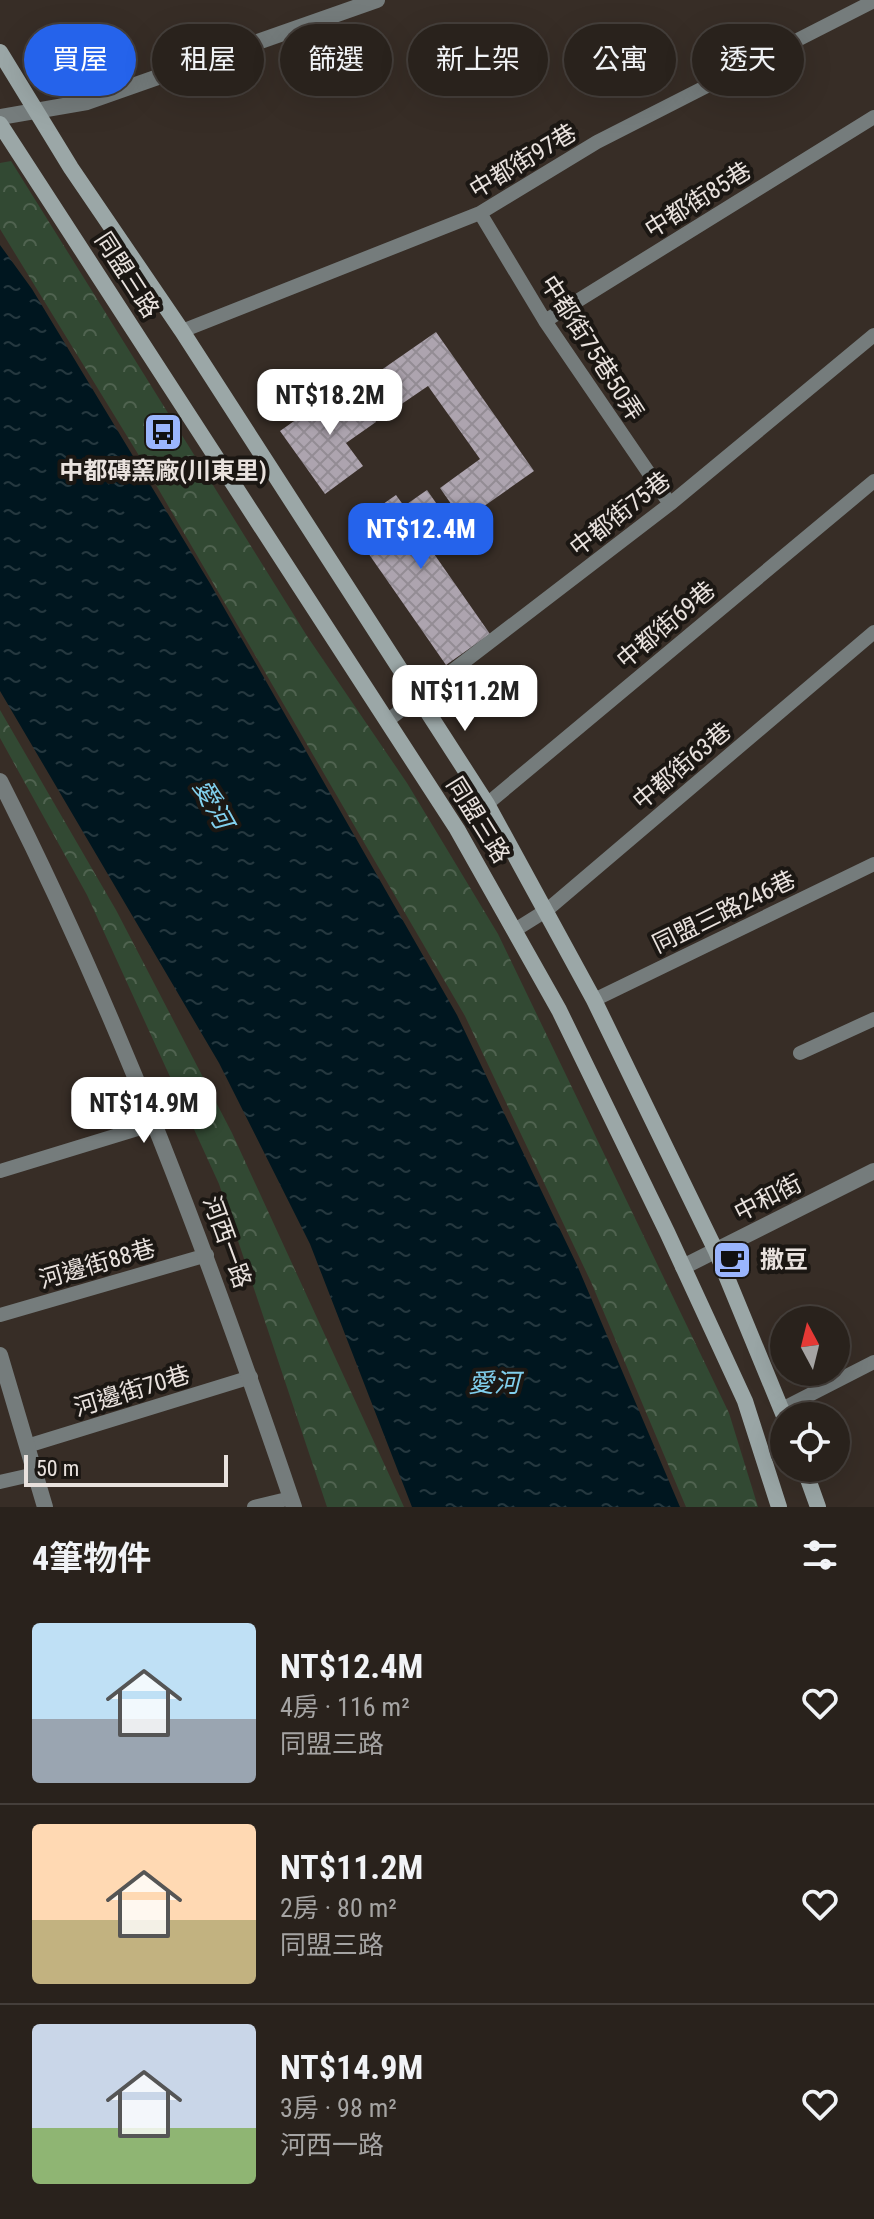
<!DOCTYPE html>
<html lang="zh-TW">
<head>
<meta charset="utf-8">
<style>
  :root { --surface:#29221c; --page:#312a25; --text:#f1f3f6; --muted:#a5a4a3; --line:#453f3b; --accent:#2563eb }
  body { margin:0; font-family:"Roboto Condensed","Noto Sans TC",sans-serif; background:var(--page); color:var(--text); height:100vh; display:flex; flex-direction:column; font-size:30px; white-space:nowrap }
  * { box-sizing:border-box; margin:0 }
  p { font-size:26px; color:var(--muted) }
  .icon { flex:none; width:44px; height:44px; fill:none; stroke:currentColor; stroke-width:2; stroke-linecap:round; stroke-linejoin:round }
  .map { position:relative; height:1507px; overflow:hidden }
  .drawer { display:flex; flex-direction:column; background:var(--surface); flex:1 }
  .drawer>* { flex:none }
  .hud { position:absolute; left:24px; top:24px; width:826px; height:72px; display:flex; gap:16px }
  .needle { width:52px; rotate:353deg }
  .fabs { position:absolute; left:770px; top:1306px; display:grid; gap:16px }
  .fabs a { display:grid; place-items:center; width:80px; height:80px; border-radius:50%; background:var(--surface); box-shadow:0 8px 32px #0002,0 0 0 2px var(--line); font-size:40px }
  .scale { position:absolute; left:24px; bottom:20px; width:204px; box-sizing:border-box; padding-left:8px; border:4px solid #e9e2de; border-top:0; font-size:22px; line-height:28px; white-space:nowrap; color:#e9e2de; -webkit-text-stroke:6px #1b1713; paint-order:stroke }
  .price { position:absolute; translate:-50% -68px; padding:0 18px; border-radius:16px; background:#fff; color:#222; font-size:26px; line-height:52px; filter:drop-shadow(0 2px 4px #0008) }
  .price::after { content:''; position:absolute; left:50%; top:48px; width:24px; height:18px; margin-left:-12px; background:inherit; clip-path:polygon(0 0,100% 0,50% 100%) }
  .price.selected { background:var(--accent); color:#fff }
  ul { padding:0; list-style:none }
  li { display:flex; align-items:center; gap:24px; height:200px; padding:0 32px }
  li+li { border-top:2px solid var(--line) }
  li span { display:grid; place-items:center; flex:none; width:224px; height:160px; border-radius:8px; color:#555 }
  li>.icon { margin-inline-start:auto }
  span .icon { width:96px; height:96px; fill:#fffc; stroke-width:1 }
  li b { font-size:34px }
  h2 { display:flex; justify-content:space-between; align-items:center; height:96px; padding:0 32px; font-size:34px }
  .tag { padding:0 28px; border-radius:36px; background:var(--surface); box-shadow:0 8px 32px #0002,0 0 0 2px var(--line); font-size:28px; line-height:72px }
  .tag.selected { background:var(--accent); color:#fff }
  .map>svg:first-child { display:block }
  .forest { fill:url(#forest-crowns) }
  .water { fill:url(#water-ripples) }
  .building { fill:url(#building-cross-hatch) }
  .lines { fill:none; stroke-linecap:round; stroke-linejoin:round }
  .lane { stroke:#757c7c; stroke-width:14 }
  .street { stroke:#757c7c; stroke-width:16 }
  .secondary { stroke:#9ba7a7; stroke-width:16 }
  .labels { text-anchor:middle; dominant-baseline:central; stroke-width:8; stroke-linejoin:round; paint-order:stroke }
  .street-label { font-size:24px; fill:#e9e2de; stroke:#1b1713 }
  .poi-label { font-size:24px; font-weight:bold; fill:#e9e2de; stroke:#1b1713 }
  .water-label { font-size:26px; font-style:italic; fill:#81cfed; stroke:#1b1713 }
</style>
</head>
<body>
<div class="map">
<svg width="874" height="1507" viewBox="0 0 874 1507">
  <defs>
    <pattern id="forest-crowns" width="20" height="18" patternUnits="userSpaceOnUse" patternTransform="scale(2)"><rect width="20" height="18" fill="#324933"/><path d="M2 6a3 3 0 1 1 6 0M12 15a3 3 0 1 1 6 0" fill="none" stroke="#506350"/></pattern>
    <pattern id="water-ripples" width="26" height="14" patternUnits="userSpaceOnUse" patternTransform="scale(2)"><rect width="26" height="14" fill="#00161f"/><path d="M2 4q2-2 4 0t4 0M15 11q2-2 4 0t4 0" fill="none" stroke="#25383f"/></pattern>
    <pattern id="building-cross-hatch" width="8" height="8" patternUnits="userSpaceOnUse" patternTransform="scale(2)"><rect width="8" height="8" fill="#ada4af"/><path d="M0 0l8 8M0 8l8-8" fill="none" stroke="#938c94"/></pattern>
  </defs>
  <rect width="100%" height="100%" fill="#372d26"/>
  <path class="forest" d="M11 161 307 636 407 783 498 934 729 1413 758 1507H686L591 1282 465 1016 138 454 0 229V163Z
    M0 710 116 910 232 1133 404 1507H327L219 1184 87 895 0 738Z"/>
  <path class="water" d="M0 245 32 289 211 585 457 1015 577 1265 680 1507H412L310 1244 219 1063 0 691Z"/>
  <path class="building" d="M436 332 534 471 463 521 440 488 480 459 428 386 387 414 364 382Z
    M348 383 376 422 346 443 363 466 325 494 280 431Z
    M427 490 457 533 432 551 490 634 446 665 350 527 396 495 404 506Z"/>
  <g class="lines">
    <path class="lane" d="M480 213 545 321 670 504
      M545 321 874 117
      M182 331 480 213 597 142 874 1
      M387 721 670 504 874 335
      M487 804 874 481
      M515 930 547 910 874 632
      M594 1000 874 864
      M800 1053 874 1019
      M0 1171 157 1123
      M0 1315 207 1255
      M782 1409 874 1362
      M27 1446 251 1377
      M0 1482 35 1474
      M254 1507 291 1498"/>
    <path class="street" d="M0 117 87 102 377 0
      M0 781C119 1015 210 1259 294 1507
      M683 1267 874 1171
      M0 1355 45 1507"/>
    <path class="secondary" d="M0 52 71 168 182 331 487 804 594 1000 716 1251 784 1416
      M0 124 457 829 559 1010 667 1232 745 1401 779 1507
      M804 1468 818 1507"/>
  </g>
  <defs>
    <g id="bus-square" transform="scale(2)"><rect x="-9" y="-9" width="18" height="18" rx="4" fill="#9ab5fd" stroke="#1b1713"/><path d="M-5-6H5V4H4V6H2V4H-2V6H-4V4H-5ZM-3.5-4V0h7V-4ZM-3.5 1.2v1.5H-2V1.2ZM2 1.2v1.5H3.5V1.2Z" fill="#111"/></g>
    <g id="cafe-square" transform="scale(2)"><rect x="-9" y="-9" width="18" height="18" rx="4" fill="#9ab5fd" stroke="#1b1713"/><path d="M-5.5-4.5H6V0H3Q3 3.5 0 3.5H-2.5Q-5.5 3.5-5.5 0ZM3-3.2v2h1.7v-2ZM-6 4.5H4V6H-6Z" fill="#111"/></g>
  </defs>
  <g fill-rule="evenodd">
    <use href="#bus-square" x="163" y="432"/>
    <use href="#cafe-square" x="732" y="1260"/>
  </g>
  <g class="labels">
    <g class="street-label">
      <text transform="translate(523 161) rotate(-31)">中都街97巷</text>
      <text transform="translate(698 200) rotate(-32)">中都街85巷</text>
      <text transform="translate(127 275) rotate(57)">同盟三路</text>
      <text transform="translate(592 348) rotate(57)">中都街75巷50弄</text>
      <text transform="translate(620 514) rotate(-38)">中都街75巷</text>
      <text transform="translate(666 625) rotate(-40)">中都街69巷</text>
      <text transform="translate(682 766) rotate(-40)">中都街63巷</text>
      <text transform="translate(478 820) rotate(58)">同盟三路</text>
      <text transform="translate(724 912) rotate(-26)">同盟三路246巷</text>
      <text transform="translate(768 1198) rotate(-27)">中和街</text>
      <text transform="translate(227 1242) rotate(70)">河西一路</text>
      <text transform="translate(97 1264) rotate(-16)">河邊街88巷</text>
      <text transform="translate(132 1391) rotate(-17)">河邊街70巷</text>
    </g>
    <g class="poi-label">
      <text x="163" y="471">中都磚窯廠(川東里)</text>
      <text x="760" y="1260" text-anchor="start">撒豆</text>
    </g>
    <g class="water-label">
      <text transform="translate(213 804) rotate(61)">愛河</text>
      <text x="494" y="1383">愛河</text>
    </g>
  </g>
</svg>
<div class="fabs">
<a><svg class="needle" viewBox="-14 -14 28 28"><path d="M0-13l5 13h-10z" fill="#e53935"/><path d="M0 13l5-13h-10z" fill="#a5a4a3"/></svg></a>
<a><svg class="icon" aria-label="locate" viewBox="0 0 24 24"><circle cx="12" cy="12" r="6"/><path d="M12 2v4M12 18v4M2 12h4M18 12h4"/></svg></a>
</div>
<div class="scale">50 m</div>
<b class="price" style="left:330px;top:437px">NT$18.2M</b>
<b class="price selected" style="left:421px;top:571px">NT$12.4M</b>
<b class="price" style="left:465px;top:733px">NT$11.2M</b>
<b class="price" style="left:144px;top:1145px">NT$14.9M</b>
<div class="hud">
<a class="tag selected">買屋</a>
<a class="tag">租屋</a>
<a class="tag">篩選</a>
<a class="tag">新上架</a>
<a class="tag">公寓</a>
<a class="tag">透天</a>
</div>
</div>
<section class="drawer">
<h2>4筆物件<svg class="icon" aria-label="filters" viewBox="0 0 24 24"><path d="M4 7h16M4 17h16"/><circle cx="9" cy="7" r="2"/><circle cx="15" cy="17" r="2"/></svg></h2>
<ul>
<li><span style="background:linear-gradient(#bfe0f5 60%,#9aa5b1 0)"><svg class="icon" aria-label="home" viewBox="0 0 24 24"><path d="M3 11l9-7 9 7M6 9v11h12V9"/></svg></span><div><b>NT$12.4M</b><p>4房 · 116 m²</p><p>同盟三路</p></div><svg class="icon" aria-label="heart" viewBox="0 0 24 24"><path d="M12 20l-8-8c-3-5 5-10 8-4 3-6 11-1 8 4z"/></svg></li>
<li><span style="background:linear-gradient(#ffd9b3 60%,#c2b280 0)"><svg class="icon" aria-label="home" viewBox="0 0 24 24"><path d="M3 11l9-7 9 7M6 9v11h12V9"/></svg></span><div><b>NT$11.2M</b><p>2房 · 80 m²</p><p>同盟三路</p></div><svg class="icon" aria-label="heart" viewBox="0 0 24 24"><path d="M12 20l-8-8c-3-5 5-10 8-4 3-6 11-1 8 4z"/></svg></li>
<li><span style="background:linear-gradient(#c9d6e8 65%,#8fb573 0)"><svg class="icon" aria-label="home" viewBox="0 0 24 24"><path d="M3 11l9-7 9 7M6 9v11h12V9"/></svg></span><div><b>NT$14.9M</b><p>3房 · 98 m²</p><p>河西一路</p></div><svg class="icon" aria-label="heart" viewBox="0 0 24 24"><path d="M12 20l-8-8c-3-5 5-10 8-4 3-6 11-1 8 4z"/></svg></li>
</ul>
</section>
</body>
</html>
